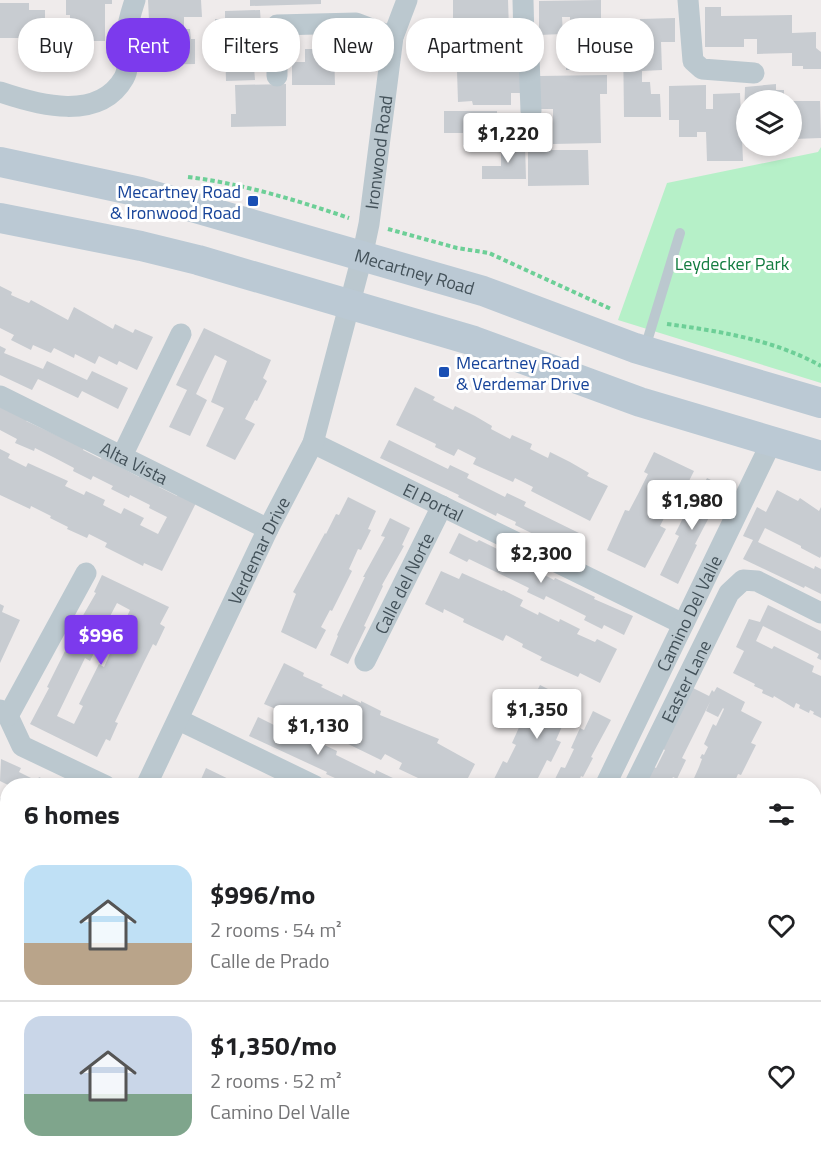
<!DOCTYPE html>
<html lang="en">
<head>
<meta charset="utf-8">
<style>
  :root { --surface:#fff; --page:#f2f2f2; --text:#202124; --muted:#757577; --line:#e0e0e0; --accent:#7c3aed }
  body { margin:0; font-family:"Titillium Web",sans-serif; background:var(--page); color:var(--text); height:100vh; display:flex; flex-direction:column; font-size:22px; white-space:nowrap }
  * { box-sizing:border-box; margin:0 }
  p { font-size:20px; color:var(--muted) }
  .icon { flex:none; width:33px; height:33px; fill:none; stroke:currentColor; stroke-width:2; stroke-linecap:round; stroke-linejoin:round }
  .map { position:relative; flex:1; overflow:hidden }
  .drawer { position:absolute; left:0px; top:778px; width:822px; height:386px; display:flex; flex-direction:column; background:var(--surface); border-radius:24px 24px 0 0; box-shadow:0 3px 9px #0003 }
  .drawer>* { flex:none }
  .hud { position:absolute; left:18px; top:18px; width:786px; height:54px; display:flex; gap:12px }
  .fabs { position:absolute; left:736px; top:90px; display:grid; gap:12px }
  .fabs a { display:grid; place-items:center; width:66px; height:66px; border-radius:50%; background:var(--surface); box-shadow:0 3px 9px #0003; font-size:30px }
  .price { position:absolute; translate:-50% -51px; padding:0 14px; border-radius:6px; background:#fff; color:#222; font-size:20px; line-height:39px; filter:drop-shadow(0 2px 3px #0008) }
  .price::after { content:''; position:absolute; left:50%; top:36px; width:18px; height:14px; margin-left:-9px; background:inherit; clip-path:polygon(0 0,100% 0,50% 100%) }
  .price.active { background:var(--accent); color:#fff }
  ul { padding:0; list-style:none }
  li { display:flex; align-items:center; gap:18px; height:150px; padding:0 24px }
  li+li { border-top:2px solid var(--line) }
  li span { display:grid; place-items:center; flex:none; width:168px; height:120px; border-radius:18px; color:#555 }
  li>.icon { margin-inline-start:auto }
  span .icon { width:72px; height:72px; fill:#fffc; stroke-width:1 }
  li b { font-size:26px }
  h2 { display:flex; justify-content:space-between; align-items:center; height:72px; padding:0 24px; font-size:26px }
  .pill { padding:0 21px; border-radius:24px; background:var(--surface); box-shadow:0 3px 9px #0003; font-size:21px; line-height:54px }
  .pill.active { background:var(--accent); color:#fff }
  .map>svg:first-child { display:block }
  .green { fill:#b6f0c8 }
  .building { fill:#c8ccd1; fill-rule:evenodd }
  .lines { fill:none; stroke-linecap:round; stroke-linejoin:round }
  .path { stroke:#6dcf97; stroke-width:4; stroke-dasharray:4.5 3; stroke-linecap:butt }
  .service { stroke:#bbc8cf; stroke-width:10 }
  .minor { stroke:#bbc8cf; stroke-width:21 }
  .secondary { stroke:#bbc9d4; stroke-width:30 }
  .transit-dot { fill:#1a4fb4; stroke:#fff; stroke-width:2 }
  .labels { text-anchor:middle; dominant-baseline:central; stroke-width:6; stroke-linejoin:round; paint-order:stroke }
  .street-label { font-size:18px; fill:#435159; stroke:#fff }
  .transit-label { font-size:18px; fill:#164399; stroke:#fff; text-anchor:end }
  .park-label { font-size:18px; fill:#127c3f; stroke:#fff }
</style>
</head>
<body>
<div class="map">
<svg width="821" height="1163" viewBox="0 0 821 1163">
  <rect width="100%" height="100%" fill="#efebeb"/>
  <path class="green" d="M821 147V383L618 320 667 183 818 152Z
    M610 1157V1156L733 1157 730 1163H606Z"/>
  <path class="building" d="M66 0H112V4H105V41H60L59 24H70V15H66Z
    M148 0H201L202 17H184V29H190L191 39H195V64L145 65 144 41H150Z
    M250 0H321V4L250 6Z
    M453 0H508L509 30 473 31 474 19H453Z
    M601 0V34H610V62H602V70H566V45H580V34H570V17H562L563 34 539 35V1Z
    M0 3H29V10H45V38H0Z
    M705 7H721V16L792 15V33L816 32V48L821 52V69H803V66H792V53L757 54V39H744V47H705Z
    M260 10 261 25 254 26V45L260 44 261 67H254L255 80 226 81 225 46H215V19H225V11Z
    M675 18V42H661L662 70 642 71V82H650L651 94H660L661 117H624L623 38H640V19Z
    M497 35V70H522V93H511V105H473L472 101 458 102 457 71H461V63H451V36Z
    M305 49H334L335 85H292V62H305Z
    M607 75V94H600L601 143 553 144V109H540V76Z
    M286 84V126L231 127V114H236L235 85Z
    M776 84V90H784V100H747V117H744L745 87Z
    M706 85V109H713V94L740 93 743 161H707L706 132H697V137H679V120H669V86Z
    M793 101H820L821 138 794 139Z
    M444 111H497V145H463V133H444Z
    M501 144H525L526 179H482V166H501Z
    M528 150H588L589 185 528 186Z
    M0 286 12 292 11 295 29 303 31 300 68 320 74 307 113 329 115 324 133 333 135 329 153 337 137 370 119 361 117 365 99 356 95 364 75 354 74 358 54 348 51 353 33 345 31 350 11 340 14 335 0 328Z
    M204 328 271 360 263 378 267 381 257 401 255 400 245 419 255 424 235 460 206 446 224 408 211 402 227 361 215 355 205 375 196 394 207 400 190 436 169 427 187 390 176 385Z
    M0 346 6 349 4 353 43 369 47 361 87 380 92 371 128 388 118 409 82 391 78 398 38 379 32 390 0 375Z
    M415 387 435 397 433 400 453 410 455 406 475 416 492 426 491 429 510 439 512 435 532 444 530 449 548 458 550 452 570 462 589 473 587 476 608 486 590 521 531 491 533 487 515 478 513 482 473 464 476 458 458 449 454 456 435 447 436 444 396 425Z
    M0 407 27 420 26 421 84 448 83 450 101 459 102 457 139 477 140 475 160 485 159 487 177 496 178 494 196 503 162 571 144 563 143 566 105 547 107 543 89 534 87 538 67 529 68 527 50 518 51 516 31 506 30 509 0 495V449L10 454 8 458 26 467 28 463 68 481 65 486 84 495 86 491 105 500 103 505 121 514 124 508 144 518 140 525 158 534 167 517 149 508 150 505 130 495 129 498 111 489 113 486 93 476 91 480 73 471 74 468 55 458 35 448 34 451 15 443 17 439 0 430Z
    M389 440 448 469 450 465 469 474 467 478 505 497 507 493 526 502 524 506 583 535 574 554 515 525 516 522 497 513 496 516 458 497 459 495 380 458Z
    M654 452 694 471 674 511 669 508 660 526 666 529 645 568 607 550 625 510 629 511 638 494 648 474 644 472Z
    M707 478 725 487 695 544 697 545 678 584 660 575 679 536 675 534 684 516 688 518Z
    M777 490 798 501 800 498 819 511 821 507V556L820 558 801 548V546L765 528 758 542 814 569 815 566 821 569V594L805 586 804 588 743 559 753 540 743 536 757 507 766 512Z
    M348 497 376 511 368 529 371 530 361 550 358 549 349 569 352 571 332 611 330 610 321 627 326 630 316 649 281 632 296 594 293 592 325 533 326 534 336 514 339 515Z
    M390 518 410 528 402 545 404 546 382 585 383 586 364 626 366 627 348 664 330 655 338 636 337 635 365 577H363L385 537 381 536Z
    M459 533 477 542 479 540 538 569 537 571 554 580 555 578 595 597 594 599 633 616 624 635 604 625 602 629 584 620 586 616 546 596 544 600 527 592 529 588 469 559 467 562 449 553Z
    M441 571 459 579 462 573 502 591 503 590 523 600 520 606 538 615 539 612 559 622 560 619 580 629 577 634 595 642 597 639 617 649 600 683 580 673 578 677 540 660 542 657 522 647 523 644 506 635 503 641 463 622 464 619 444 609 443 613 425 604Z
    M102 575 169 607 160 624 165 627 156 646 153 644 143 664 115 722 118 723 110 741 106 739 97 757 30 724 49 688 47 687 66 649 70 651 78 633 74 631 96 593 94 592ZM117 603 130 610 121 629 118 627 109 647 112 649 104 667 99 664 79 704 83 706 74 724 57 716 85 658 90 661 99 643 94 641 104 621 107 622Z
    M0 604 4 606 2 612 20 620 0 663Z
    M768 605 821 631V660L817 658 819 654 763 626 756 641 772 649 774 646 814 666 812 672 821 676V718L813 714 814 712 810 710 809 713 799 708 800 705 796 703 794 708 774 696 773 698 762 693 763 690 754 686 755 684 733 673 744 651 736 647 749 619 760 622Z
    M284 663 304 673 303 676 323 685 321 687 342 697 343 694 361 703V701L381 711 380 715 439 739 437 743 475 764 464 786H435L399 769 402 763 385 754 381 760 342 741 345 734 327 725 323 735 303 725 305 721 264 704Z
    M540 685 580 705 570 724 564 722 556 740 561 742 551 762 547 760 538 778 543 780 540 786H493L495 782 493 781 503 761 507 763 516 745 512 743 521 723 525 725 534 707 530 705Z
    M717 687 745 702 741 711 762 722 751 743 756 745 741 775 738 774 733 786H684L686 782 691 785 699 767 702 759 700 758 702 754 704 755 708 747 704 744 713 724 716 726 724 709 723 708 718 717 706 711 710 702 682 758 686 760 677 779 673 777 668 786H645L654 767 656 768 665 750 663 749 693 688 709 696 712 690 714 692Z
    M593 711 611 720 591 757 593 758 583 777 581 776 577 786 552 785 561 767 565 768 574 749 571 748 580 728 584 730Z
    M258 717 316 746 318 742 337 751 336 755 375 774 376 770 395 779 393 783 400 786H352L346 783 326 774 327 772 249 736Z
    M1 759 21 768 19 772 37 781 39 777 57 786H10L0 781Z
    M206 768 243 786H198Z
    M0 798 5 801 3 806 8 808V846L6 845 4 849 0 847Z
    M818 840 821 841V887L815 884 816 880 814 879V841L817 842Z
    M814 906 821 910V927L818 926 816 930H814Z
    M814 964 821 967V1010L814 1023Z
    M22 1156H65L63 1161 59 1159 56 1163H13L15 1159 19 1161Z
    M82 1156H105L102 1163H79Z
    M170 1156H250L263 1163H184Z
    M297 1156H340L354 1163H310Z
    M464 1156H487L484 1163H461Z
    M502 1156H551L545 1163H499Z"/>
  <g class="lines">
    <path class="path" d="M188 177C244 184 296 200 349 218
      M388 229 457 248 489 253 611 309
      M667 324C719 331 775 340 821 366"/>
    <path class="service" d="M645 348 680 233
      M0 906 8 903"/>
    <g class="minor">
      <path d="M523 0 524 40 529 57 531 111"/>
      <path d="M688 0 693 61 702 69 754 73"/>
      <path d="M277 76V25L356 23 393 37"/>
      <path d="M0 92C38 105 99 122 124 78 131 66 126 45 127 32 128 21 132 10 135 0"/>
      <path id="s1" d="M0 396 268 529"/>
      <path id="s2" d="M313 443 683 624"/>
      <path d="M122 456 181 334"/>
      <path id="s3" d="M365 661 442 506"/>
      <path d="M0 710 8 716 22 746 106 786"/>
      <path d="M8 716 86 573"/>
      <path d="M179 720 315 786"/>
      <path id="s4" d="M146 786 268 529 313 443 362 257 369 224 393 37 407 0"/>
      <path id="s5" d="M605 786 772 441"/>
      <path id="s6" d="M634 786 729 593 743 580 757 581 821 613"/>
      <path d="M814 945 821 948"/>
      <path d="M0 1090 8 1075"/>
      <path d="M376 1156 389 1163"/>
      <path d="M126 1163 129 1156"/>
      <path d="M419 1163 422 1156"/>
      <path d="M450 1163 453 1156"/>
    </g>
    <g class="secondary">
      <path id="s7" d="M0 162 140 192 483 291 635 348 821 403"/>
      <path d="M0 218 141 246 198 260 474 341 640 402 821 456"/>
    </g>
  </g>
  <g class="transit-dot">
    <rect x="247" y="195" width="12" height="12" rx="3"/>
    <rect x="438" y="366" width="12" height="12" rx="3"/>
  </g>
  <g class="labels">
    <g class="street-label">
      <text stroke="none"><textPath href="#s4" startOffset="680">Ironwood Road</textPath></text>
      <text stroke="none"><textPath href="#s7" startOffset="429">Mecartney Road</textPath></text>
      <text stroke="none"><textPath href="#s1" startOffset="150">Alta Vista</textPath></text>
      <text stroke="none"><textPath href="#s2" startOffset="134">El Portal</textPath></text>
      <text stroke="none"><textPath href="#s4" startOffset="261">Verdemar Drive</textPath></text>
      <text stroke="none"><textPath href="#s3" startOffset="87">Calle del Norte</textPath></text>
      <text stroke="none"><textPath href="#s5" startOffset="192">Camino Del Valle</textPath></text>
      <text stroke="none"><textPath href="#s6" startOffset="117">Easter Lane</textPath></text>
    </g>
    <g class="transit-label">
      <text x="241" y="191">Mecartney Road<tspan x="241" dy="21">&amp; Ironwood Road</tspan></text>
      <text x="456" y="362" text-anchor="start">Mecartney Road<tspan x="456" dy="21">&amp; Verdemar Drive</tspan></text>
    </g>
    <g class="park-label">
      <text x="732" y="263">Leydecker Park</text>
    </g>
  </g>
</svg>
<div class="fabs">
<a><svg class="icon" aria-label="layers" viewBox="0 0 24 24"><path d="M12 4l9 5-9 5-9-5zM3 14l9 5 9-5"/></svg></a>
</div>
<b class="price" style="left:508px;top:164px">$1,220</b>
<b class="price" style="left:692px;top:531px">$1,980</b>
<b class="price" style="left:541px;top:584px">$2,300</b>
<b class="price active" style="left:101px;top:666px">$996</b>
<b class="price" style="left:537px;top:740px">$1,350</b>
<b class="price" style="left:318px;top:756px">$1,130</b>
<div class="hud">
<a class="pill">Buy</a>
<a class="pill active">Rent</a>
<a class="pill">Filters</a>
<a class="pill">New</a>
<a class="pill">Apartment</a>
<a class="pill">House</a>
</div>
<section class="drawer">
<h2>6 homes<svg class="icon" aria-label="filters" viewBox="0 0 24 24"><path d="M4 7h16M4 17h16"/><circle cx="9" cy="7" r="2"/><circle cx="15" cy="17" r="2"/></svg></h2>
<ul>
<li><span style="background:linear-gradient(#bfe0f5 65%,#b9a48a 0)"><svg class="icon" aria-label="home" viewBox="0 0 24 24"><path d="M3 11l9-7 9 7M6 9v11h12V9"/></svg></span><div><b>$996/mo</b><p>2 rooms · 54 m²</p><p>Calle de Prado</p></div><svg class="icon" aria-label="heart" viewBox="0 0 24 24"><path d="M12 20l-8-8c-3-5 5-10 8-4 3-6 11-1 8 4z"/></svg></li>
<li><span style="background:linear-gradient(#c9d6e8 65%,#7fa58c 0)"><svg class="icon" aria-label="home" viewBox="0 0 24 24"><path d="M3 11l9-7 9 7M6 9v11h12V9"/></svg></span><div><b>$1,350/mo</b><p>2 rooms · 52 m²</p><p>Camino Del Valle</p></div><svg class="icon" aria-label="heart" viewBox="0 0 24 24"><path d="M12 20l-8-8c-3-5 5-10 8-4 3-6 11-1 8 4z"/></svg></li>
</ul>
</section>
</div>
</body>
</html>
